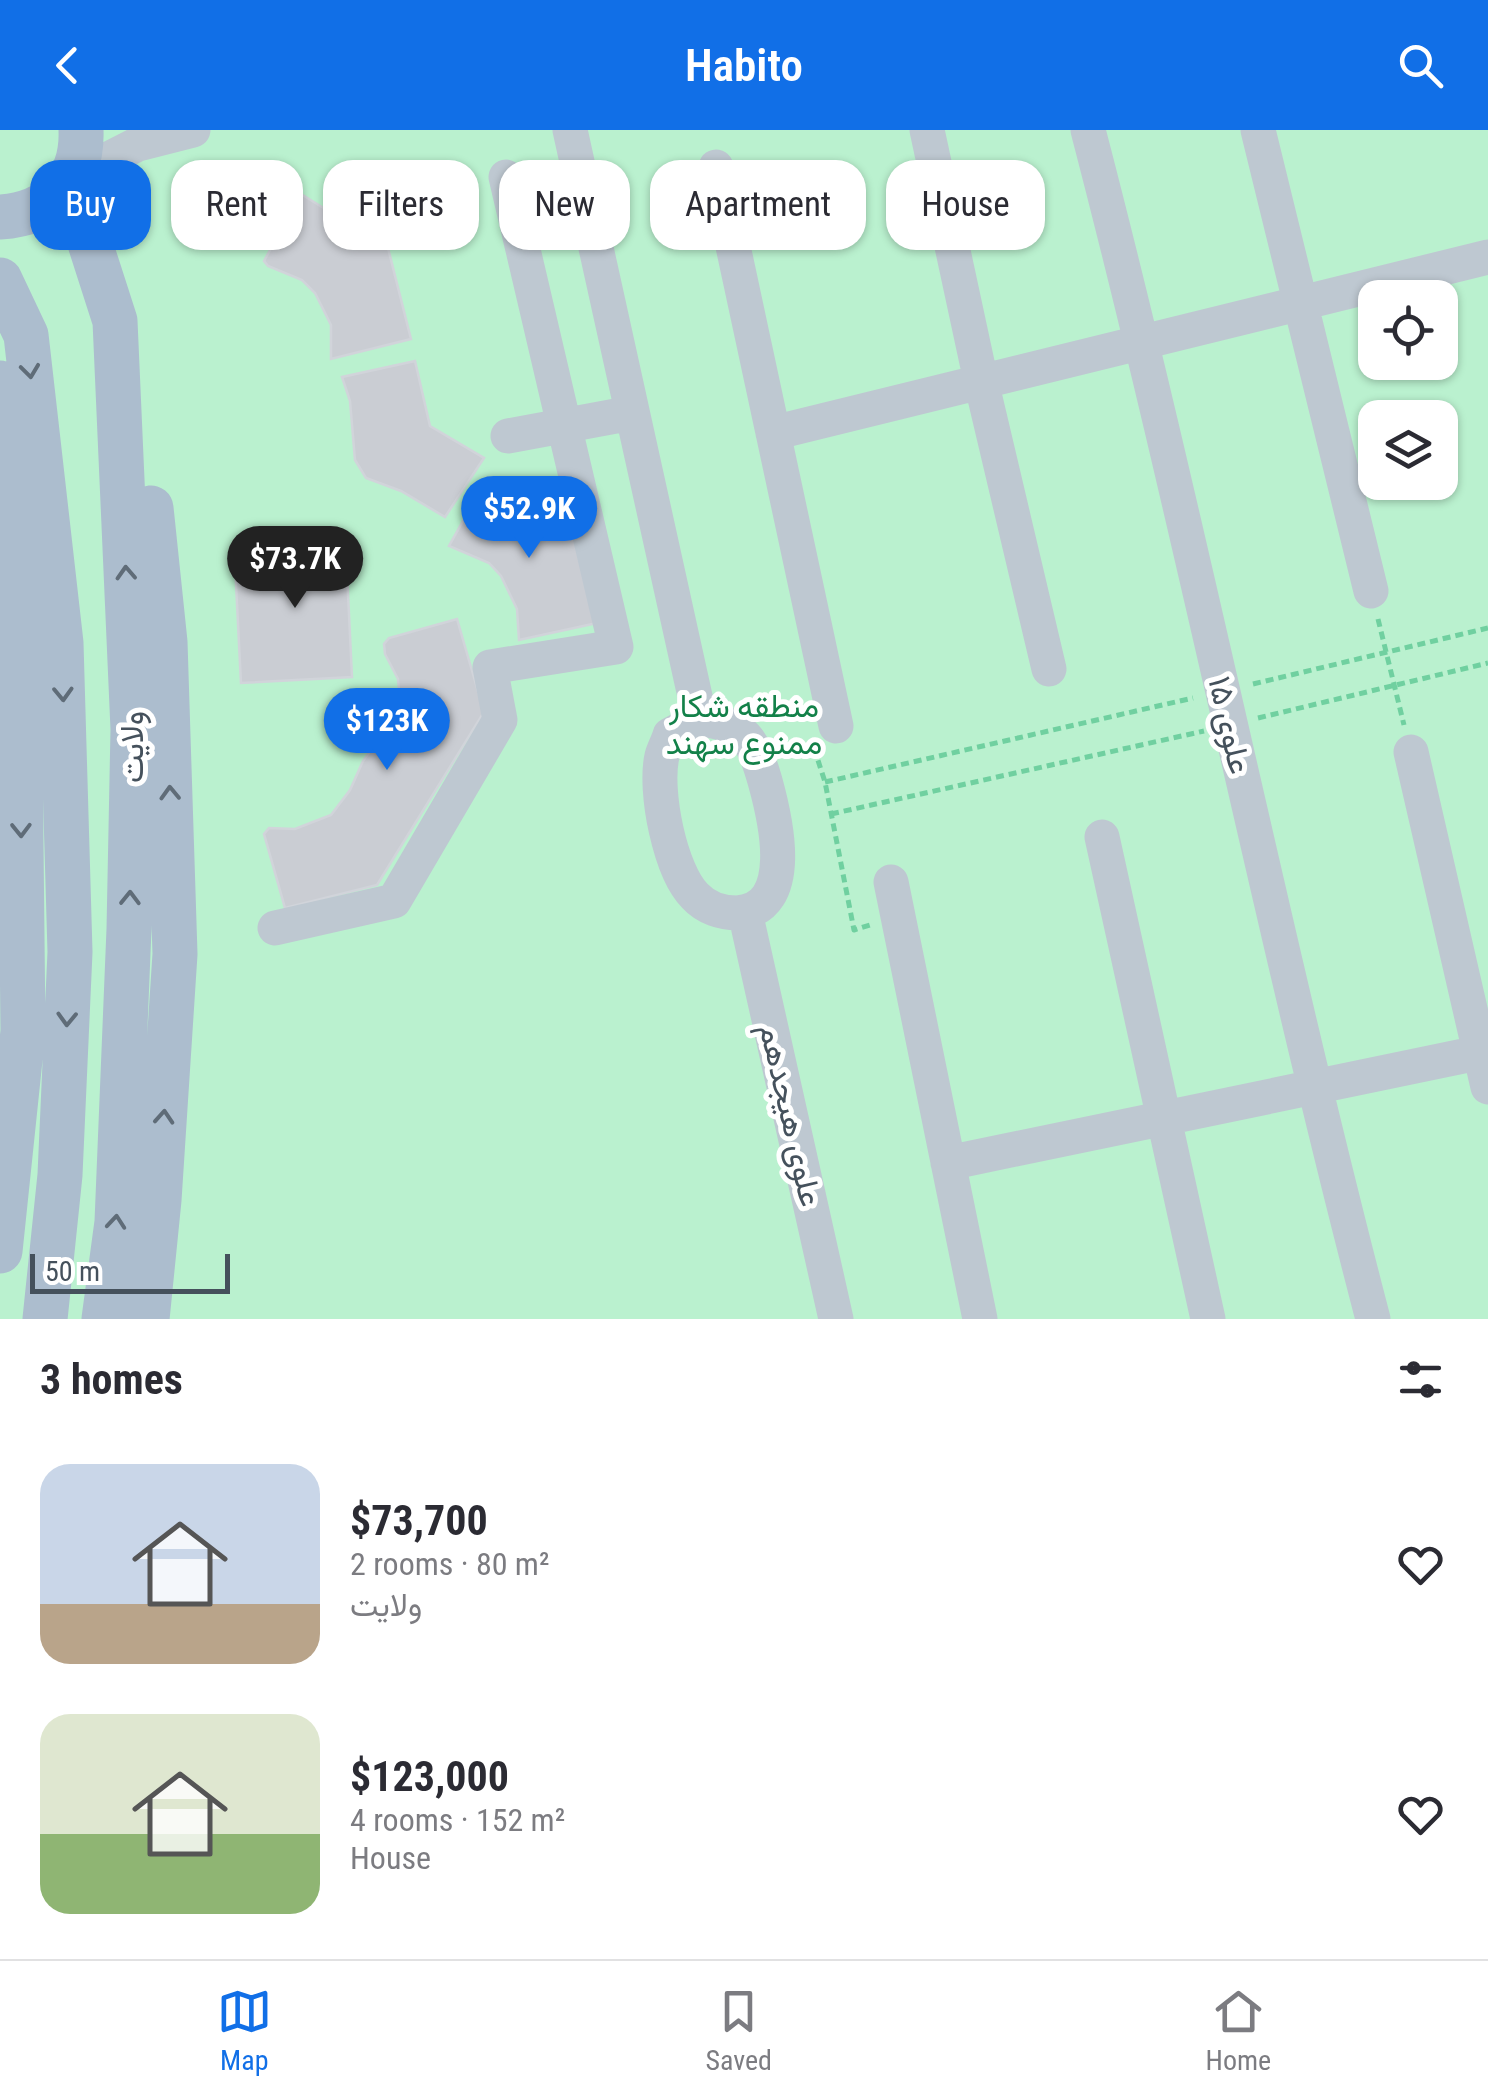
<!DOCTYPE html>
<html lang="en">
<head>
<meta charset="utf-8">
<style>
  :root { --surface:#fff; --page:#f7f7f7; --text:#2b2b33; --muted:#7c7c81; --line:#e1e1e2; --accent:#116fe7 }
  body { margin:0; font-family:"Roboto Condensed",Vazirmatn,sans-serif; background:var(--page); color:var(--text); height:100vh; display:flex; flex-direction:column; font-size:38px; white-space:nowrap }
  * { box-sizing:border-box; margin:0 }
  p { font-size:32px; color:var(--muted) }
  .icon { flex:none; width:55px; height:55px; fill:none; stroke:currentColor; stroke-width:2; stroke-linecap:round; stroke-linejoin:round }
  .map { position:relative; height:1189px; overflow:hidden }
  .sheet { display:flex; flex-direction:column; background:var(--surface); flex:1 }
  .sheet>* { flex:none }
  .top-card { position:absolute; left:30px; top:30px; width:1430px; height:90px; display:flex; gap:20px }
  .fabs { position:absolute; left:1358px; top:150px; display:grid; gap:20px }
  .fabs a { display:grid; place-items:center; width:100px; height:100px; border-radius:20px; background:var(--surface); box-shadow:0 2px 8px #0004; font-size:50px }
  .scale { position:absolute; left:30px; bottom:25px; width:200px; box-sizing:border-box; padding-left:10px; border:5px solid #45515c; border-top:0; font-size:28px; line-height:35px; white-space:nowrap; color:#45515c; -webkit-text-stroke:8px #fff; paint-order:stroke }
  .price { position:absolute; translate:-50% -85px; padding:0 22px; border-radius:35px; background:var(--accent); color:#fff; font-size:32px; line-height:65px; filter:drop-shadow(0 2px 5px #0008) }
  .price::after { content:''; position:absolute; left:50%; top:60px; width:30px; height:22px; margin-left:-15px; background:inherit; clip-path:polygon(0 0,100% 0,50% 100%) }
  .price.selected { background:#222; color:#fff }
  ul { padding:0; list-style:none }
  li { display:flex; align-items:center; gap:30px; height:250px; padding:0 40px }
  li span { display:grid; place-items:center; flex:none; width:280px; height:200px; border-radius:30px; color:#555 }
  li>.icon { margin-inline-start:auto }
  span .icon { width:120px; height:120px; fill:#fffc; stroke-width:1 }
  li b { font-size:42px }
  h2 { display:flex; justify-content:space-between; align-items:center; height:120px; padding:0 40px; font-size:42px }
  .pill { padding:0 35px; border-radius:30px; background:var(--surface); box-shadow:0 2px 8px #0004; font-size:35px; line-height:90px }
  .pill.selected { background:var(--accent); color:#fff }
  header { display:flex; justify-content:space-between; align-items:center; height:130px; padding:0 40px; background:var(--accent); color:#fff; font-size:45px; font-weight:600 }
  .menu { display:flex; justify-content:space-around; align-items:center; height:140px; border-top:2px solid var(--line); background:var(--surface); font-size:28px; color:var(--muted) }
  .menu a { display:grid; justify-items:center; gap:5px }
  .menu .selected { color:var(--accent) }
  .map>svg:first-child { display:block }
  .green { fill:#baf1cf; fill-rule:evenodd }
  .building { fill:#cacdd3; stroke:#d1d4da; stroke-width:2.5 }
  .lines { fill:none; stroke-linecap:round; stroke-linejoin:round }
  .path { stroke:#70d0a0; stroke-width:5; stroke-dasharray:8 5; stroke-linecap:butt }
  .minor { stroke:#bec8d1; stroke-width:35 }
  .major { stroke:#acbdce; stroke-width:45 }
  .oneway { stroke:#5f6c78 }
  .labels { text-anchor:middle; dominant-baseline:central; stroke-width:10; stroke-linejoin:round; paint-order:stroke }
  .park-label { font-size:32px; fill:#138149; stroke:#fff }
  .street-label { font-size:32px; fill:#45515c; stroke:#fff }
</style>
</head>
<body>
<header><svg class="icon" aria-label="back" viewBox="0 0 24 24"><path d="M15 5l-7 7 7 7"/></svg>Habito<svg class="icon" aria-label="search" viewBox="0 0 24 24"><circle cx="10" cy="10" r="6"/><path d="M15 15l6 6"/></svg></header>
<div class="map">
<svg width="1488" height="1189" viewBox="0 0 1488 1189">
  <rect width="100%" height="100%" fill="#f1eeee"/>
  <path class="green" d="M0 0H1488V1189H0ZM1375 168H1440V232H1375ZM1375 288H1440V352H1375Z"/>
  <path class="building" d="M301 64 388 118 411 209 331 229V195L315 163 302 150 268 136 264 131Z
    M415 231 430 296 484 328 445 387 401 361 366 348 355 330 350 271 342 247Z
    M487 348 575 401 597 493 519 510 517 479 501 446 489 433 449 416Z
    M345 401 352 547 241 553 235 434 271 432 269 405Z
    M457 489 484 582 377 755 285 778 264 704 269 698 295 699 331 685 350 660 363 631 395 586 399 560 398 549 385 524 384 514 389 508Z"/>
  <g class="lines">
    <path class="path" d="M1378 489 1404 595
      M1253 554 1488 498
      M1258 588 1488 533
      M814 618 825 652 854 800 870 795
      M825 652 1193 568
      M831 684 1204 601"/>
    <path class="minor" d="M570 0 700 589
      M927 0 981 251 1049 539
      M1088 0C1191 395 1270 795 1373 1189
      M1258 0 1371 461
      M716 37 836 596
      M73 47 138 14 193 0
      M773 303 1488 127
      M508 306 632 283
      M700 589C746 594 753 610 765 651 775 687 798 779 737 783 722 783 706 778 695 766 670 741 654 661 662 626 664 619 668 612 670 605Z
      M1411 622 1488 957
      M1102 707 1208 1189
      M891 752 980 1189
      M745 782 836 1189
      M275 798 394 771 500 590 490 537 616 517 506 47
      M948 1033 1488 921"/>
    <path class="major" d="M70 51 115 191 133 599 129 799 117 1092 104 1189
      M0 87C51 84 83 51 81 0
      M0 150 26 205 61 513 70 822 60 1045 45 1189
      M0 253 19 526 23 901 0 1121
      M147 1189 159 1070 175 824 165 512 151 378"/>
  </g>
  <defs><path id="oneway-chevron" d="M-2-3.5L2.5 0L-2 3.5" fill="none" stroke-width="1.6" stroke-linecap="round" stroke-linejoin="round" transform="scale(2.5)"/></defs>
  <g class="oneway">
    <use href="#oneway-chevron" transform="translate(30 241) rotate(83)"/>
    <use href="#oneway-chevron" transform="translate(126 443) rotate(-93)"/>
    <use href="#oneway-chevron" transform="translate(63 564) rotate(88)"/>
    <use href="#oneway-chevron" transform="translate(170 663) rotate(-92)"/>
    <use href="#oneway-chevron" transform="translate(21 700) rotate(89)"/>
    <use href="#oneway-chevron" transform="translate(130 768) rotate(-89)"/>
    <use href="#oneway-chevron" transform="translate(67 889) rotate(92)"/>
    <use href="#oneway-chevron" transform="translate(164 987) rotate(-86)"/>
    <use href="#oneway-chevron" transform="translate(116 1092) rotate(-85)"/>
  </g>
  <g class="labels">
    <g class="park-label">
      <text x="744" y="576">منطقه شکار<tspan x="744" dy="37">ممنوع سهند</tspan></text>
    </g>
    <g class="street-label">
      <text transform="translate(1230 595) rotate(77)">علوی ۱۵</text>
      <text transform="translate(132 617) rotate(-90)">ولایت</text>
      <text transform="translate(791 985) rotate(77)">علوی هیجدهم</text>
    </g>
  </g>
</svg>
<div class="fabs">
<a><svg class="icon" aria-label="locate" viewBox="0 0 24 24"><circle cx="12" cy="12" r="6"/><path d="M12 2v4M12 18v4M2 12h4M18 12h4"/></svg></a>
<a><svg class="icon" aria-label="layers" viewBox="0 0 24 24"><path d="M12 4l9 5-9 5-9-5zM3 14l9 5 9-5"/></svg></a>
</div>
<div class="scale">50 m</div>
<b class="price" style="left:529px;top:431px">$52.9K</b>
<b class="price selected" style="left:295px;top:481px">$73.7K</b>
<b class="price" style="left:387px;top:643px">$123K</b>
<div class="top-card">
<a class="pill selected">Buy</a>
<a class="pill">Rent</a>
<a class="pill">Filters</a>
<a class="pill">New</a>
<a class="pill">Apartment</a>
<a class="pill">House</a>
</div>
</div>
<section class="sheet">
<h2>3 homes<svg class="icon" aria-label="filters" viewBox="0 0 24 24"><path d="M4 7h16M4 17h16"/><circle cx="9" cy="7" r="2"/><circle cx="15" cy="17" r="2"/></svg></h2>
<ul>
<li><span style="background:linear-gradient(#c9d6e8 70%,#b9a48a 0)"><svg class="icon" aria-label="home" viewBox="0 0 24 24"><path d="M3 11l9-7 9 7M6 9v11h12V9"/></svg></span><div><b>$73,700</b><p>2 rooms · 80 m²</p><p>ولایت</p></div><svg class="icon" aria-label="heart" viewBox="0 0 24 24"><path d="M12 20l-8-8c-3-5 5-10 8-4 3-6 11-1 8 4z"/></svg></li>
<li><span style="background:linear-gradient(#dfe7d0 60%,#8fb573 0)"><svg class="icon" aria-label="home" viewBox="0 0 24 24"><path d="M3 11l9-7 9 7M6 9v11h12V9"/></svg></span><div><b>$123,000</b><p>4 rooms · 152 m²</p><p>House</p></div><svg class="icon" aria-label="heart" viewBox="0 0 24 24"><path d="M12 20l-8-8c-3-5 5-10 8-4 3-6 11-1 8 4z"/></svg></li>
</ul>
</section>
<nav class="menu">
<a class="selected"><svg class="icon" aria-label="map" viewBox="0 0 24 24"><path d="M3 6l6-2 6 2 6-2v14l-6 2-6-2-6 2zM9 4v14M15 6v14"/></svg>Map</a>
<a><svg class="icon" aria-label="saved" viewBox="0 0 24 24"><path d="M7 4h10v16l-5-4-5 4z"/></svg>Saved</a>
<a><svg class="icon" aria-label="home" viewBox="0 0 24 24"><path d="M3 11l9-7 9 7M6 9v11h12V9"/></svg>Home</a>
</nav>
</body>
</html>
